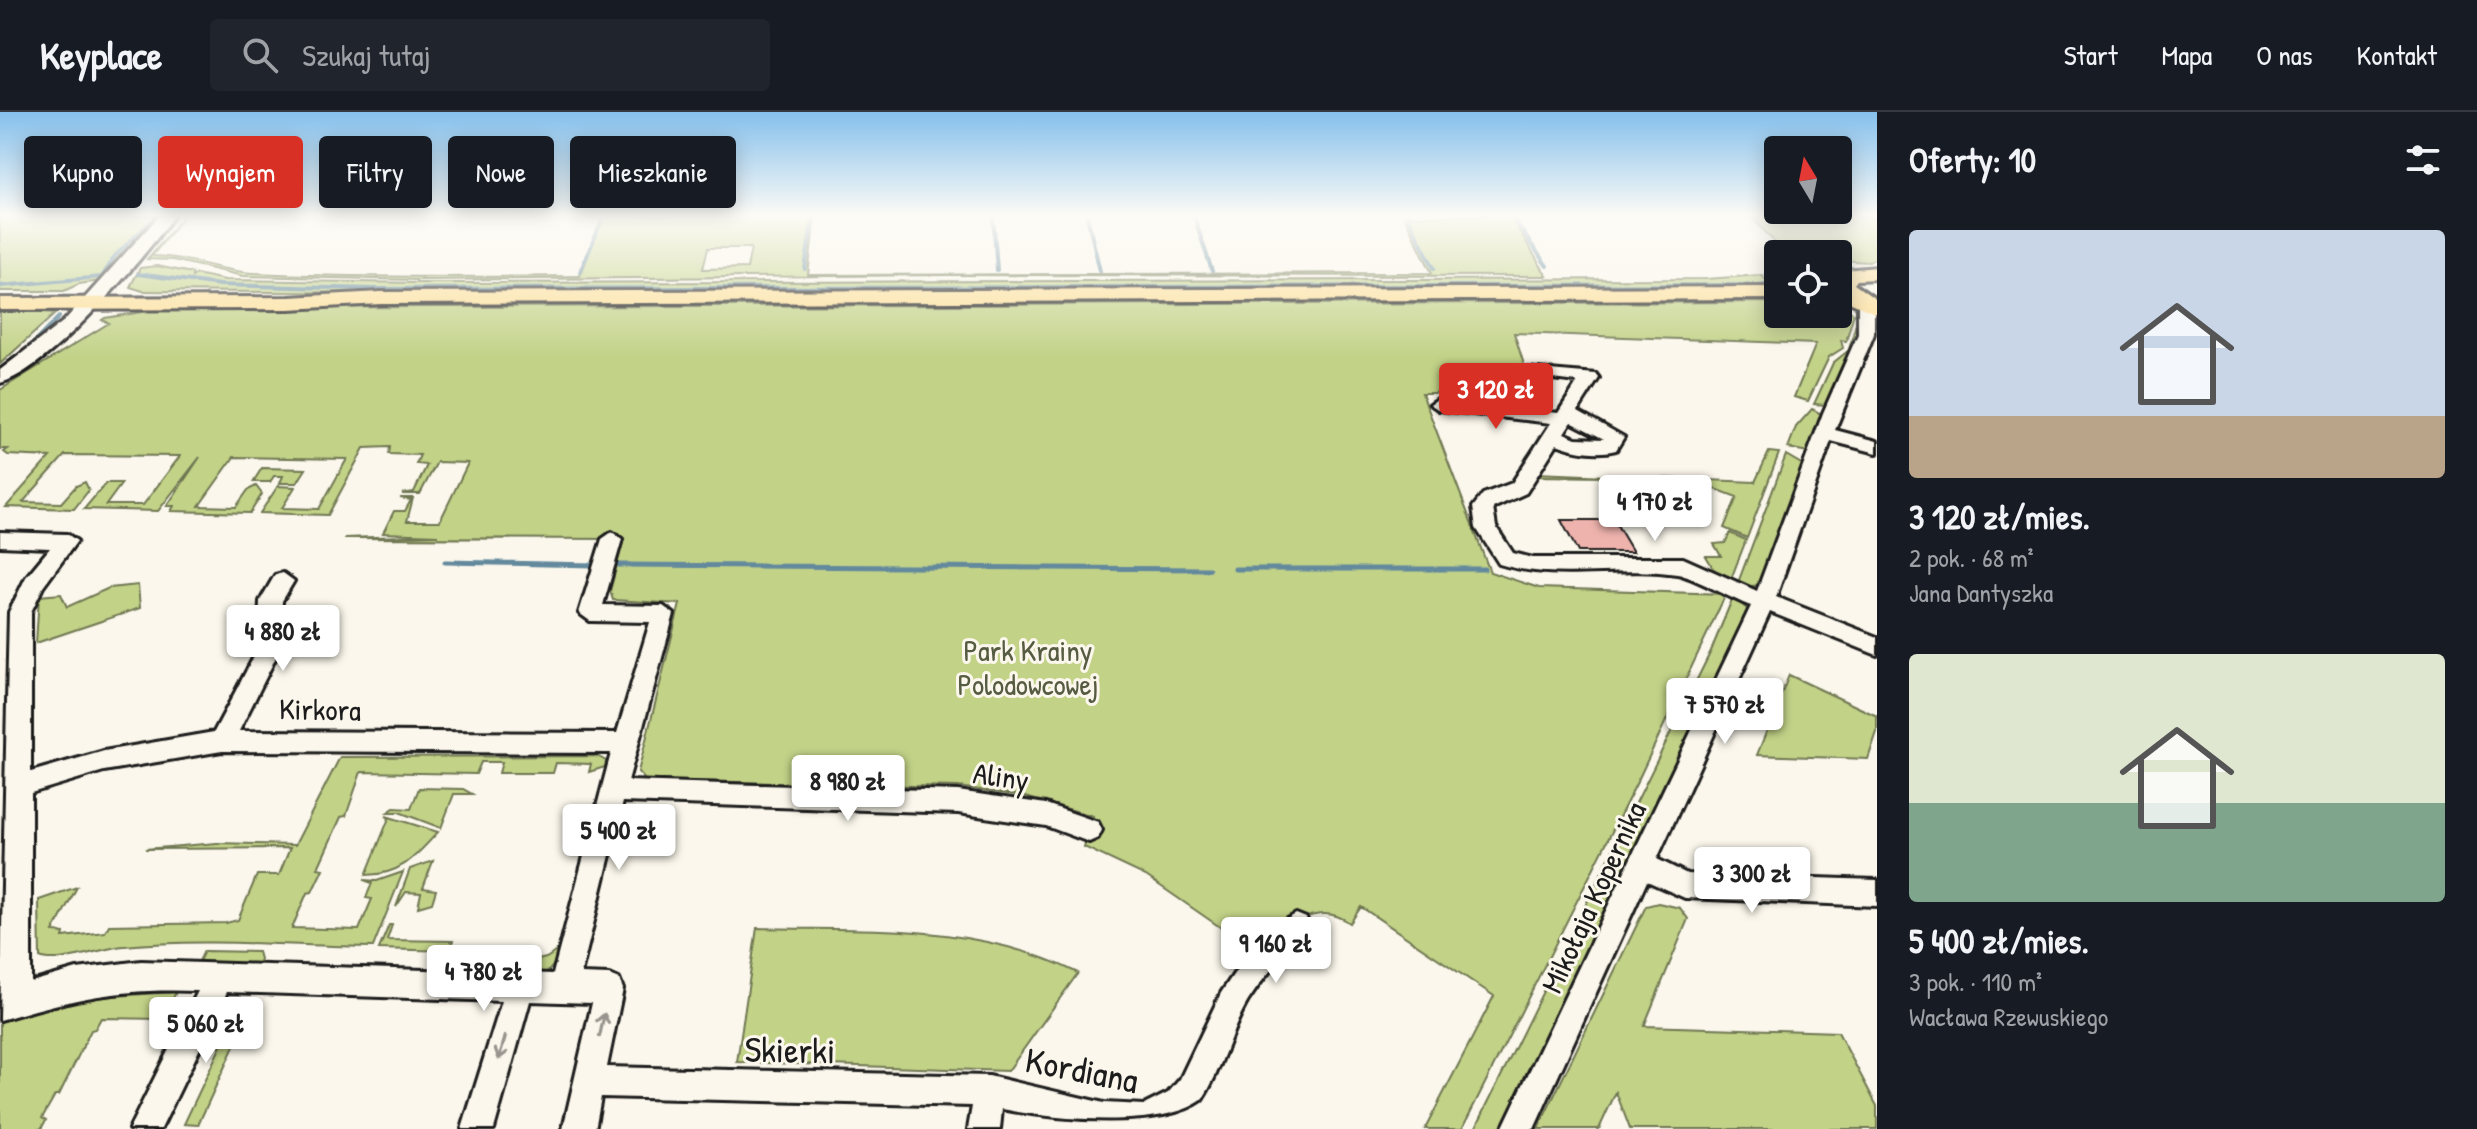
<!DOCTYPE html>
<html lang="pl">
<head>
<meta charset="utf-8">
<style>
  :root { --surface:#171b24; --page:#20242c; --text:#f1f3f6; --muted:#9ea1a6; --line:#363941; --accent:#d93025 }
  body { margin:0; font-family:"Patrick Hand",sans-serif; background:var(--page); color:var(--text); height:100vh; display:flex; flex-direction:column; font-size:30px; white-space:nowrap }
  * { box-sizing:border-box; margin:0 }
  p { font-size:26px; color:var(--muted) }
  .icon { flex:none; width:44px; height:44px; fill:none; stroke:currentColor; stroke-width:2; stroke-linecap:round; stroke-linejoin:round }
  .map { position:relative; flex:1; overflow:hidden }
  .panel { display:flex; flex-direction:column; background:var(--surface); width:600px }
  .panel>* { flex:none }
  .top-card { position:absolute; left:24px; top:24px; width:760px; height:72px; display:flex; gap:16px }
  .needle { width:52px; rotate:350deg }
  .fabs { position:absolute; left:1764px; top:24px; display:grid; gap:16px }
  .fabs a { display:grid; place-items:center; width:88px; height:88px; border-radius:8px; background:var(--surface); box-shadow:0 4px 20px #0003; font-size:40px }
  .price { position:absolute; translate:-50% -68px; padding:0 18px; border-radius:8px; background:#fff; color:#222; font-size:26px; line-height:52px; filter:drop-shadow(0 2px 4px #0008) }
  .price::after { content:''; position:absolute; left:50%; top:48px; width:24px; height:18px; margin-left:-12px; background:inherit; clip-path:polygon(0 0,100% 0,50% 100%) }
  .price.selected { background:var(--accent); color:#fff }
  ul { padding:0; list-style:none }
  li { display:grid; align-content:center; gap:16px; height:424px; padding:0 32px }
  li span { display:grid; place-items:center; height:248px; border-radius:8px; color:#555 }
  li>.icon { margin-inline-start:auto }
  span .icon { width:144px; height:144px; fill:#fffc; stroke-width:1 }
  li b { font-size:34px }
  h2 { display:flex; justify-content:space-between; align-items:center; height:96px; padding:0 32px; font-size:34px }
  .pill { padding:0 28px; border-radius:8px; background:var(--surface); box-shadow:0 4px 20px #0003; font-size:28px; line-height:72px }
  .pill.selected { background:var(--accent); color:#fff }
  header { display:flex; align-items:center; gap:48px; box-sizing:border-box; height:112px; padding:0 40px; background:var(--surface); border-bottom:2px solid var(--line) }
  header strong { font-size:38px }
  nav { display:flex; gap:44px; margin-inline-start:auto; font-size:28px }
  .search { width:560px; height:72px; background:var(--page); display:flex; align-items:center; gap:20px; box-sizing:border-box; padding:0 28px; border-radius:8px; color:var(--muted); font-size:30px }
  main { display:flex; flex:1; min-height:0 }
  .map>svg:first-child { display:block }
  .green { fill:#c2d287; stroke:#6f7752; stroke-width:2; fill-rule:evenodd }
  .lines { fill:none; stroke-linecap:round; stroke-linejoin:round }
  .stream-far1 { stroke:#63899d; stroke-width:4 }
  .stream { stroke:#63899d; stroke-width:5 }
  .building { fill:#efb3ad; stroke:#1c1c1c; stroke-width:2 }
  .minor-casing { stroke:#1c1c1c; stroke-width:6 }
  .major-casing { stroke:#1c1c1c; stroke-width:6 }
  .minor { fill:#fbf7ec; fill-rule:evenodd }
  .major { fill:#fcde96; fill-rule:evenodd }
  .oneway { stroke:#97948e }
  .labels { text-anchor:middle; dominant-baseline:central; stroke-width:6; stroke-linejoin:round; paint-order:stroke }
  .park-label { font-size:30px; fill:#565c41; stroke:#fbf7ec }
  .street-label { font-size:30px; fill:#1c1c1c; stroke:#fbf7ec }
  .near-street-label { font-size:36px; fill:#1c1c1c; stroke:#fbf7ec }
</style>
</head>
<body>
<header>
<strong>Keyplace</strong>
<div class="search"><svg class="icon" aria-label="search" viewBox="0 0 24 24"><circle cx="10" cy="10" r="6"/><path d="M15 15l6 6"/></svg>Szukaj tutaj</div>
<nav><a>Start</a><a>Mapa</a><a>O nas</a><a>Kontakt</a></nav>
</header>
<main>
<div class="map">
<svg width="1877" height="1017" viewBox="0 0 1877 1017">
  <rect width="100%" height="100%" fill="#fbf7ec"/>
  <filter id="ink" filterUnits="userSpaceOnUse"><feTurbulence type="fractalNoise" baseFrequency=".0125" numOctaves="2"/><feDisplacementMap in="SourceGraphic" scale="16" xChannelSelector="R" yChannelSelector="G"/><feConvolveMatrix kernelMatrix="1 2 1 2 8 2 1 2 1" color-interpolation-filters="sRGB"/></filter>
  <g filter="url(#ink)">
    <path class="green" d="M0 104H162L108 168 79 172 64 179H0Z
      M184 104 152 144C187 144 218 159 254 161 362 166 471 165 580 164L604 104H815L808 163 1432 161 1404 104H1510L1547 164 948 163 418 168 243 164 173 148 147 147ZM708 136H751L747 156 703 157Z
      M1751 104H1867L1877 108V145L1869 150 1838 148V142H1785Z
      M157 154 192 161V165L196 162 225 168 418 171 1706 167 1761 163 1765 167 1769 166 1765 163 1778 160V176L393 181 143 179 130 175 140 156Z
      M1778 185V188L295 193 358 190Z
      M1778 190V202H1838V194L1854 201 1846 229 1841 228 1843 236 1829 245 1808 289 1794 285 1816 232 1514 221 1527 262 1514 265 1516 277 1449 272 1435 281H1422L1490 460 1539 476 1726 482 1639 666 1462 1017H1425L1494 884 1361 795 1350 811C1315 786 1283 818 1259 842L1146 764 1084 735 1093 704 1022 684 958 675 645 668 638 660 680 492 613 488 610 479 624 427 344 426 438 423 383 421 394 399H405L411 388 400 386H413L407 409H440L468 351 437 350 420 382H402L414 380 427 353 416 352 420 343 389 342 390 335 364 336 328 403 260 401 278 374 295 375 282 396 319 397 347 347 234 345 199 394 236 395 248 378 256 374 262 382 250 401 171 399 174 394H167L200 345 158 399 84 397 106 371H122L106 393H143L180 344 65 343 23 390 61 391 76 374 85 370 89 378 74 397 6 395 50 345 8 343 4 340 8 337H0V278L109 211 102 208 105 206 167 196Z
      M0 197 56 201 0 252Z
      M1858 203 1862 204 1857 224 1827 293 1814 292 1833 251 1849 238Z
      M1812 297 1823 303 1808 340 1788 336 1796 315Z
      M1769 340 1779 341 1747 426 1724 416 1737 385 1708 374 1700 377 1680 369 1676 376 1657 369 1654 372 1633 366 1627 377 1642 384 1640 389H1617L1603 365 1538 364 1529 379 1522 376 1536 361 1755 370Z
      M1786 343 1803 353 1760 473 1736 476Z
      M262 356 306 357 297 371H280L283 364H274L270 370H253Z
      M1730 421 1746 428 1729 472 1721 469 1706 444H1721L1714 432 1725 431Z
      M138 473 140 496 36 531 39 484 61 482 67 495 109 476Z
      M1733 485 1747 497V503L1502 1017H1475L1711 539Z
      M1789 563 1877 604V620L1868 647 1757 643Z
      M597 644 606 649 605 655 589 660 591 652 556 651 553 661H499L502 650H481L476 662 361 660 346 704 341 705 318 756 323 757 312 780 307 781 292 816 359 818 372 787 366 786 372 771 364 768 377 769 403 760 373 835C291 834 206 826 124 834 102 836 58 853 40 845L39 788 77 775 53 820 64 821 63 825 105 820 109 813 226 811 238 808 257 763H279L290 736 145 737 217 731 295 733 340 645Z
      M419 676 463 677 472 682H454L441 716 399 700H388L394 696 411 697Z
      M386 704 438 720C416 744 401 763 366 763L389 706Z
      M433 749 423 776 436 778 432 791 418 795 421 781 406 780 396 795 410 757Z
      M1658 791 1680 796 1688 807 1644 914 1838 920 1877 994V1017H1630L1616 980 1599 1017H1538L1646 794Z
      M389 813H392L387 828 453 829 450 839 379 837Z
      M757 816C870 819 974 810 1078 861L1008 959 737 950Z
      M562 834C550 872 536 863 502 863 512 832 525 854 546 846 551 844 557 838 562 834Z
      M204 839 258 840 260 847 256 857 196 855Z
      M176 880 163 907 101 906 95 917 91 918 59 983H55L42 1006 46 1008 41 1017H0V910L82 886Z
      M234 906H247L198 1013 184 1012Z"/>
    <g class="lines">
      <path class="stream-far1" d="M993 104 997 158
        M1087 104 1100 159
        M1194 104 1212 159
        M1407 104 1434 156
        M1511 104 1547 154
        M805 157 813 104
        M580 160 604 104
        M138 162 220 173 373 177 1778 173
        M101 166 115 144 156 104
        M0 174 102 165
        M23 242 59 205"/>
      <path class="stream" d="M445 450 594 453
        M619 453 1209 457
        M1235 457H1484"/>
    </g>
    <path class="building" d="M1561 408H1614L1633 440H1578Z"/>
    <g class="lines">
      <g class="minor-casing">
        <path id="minor" d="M159 104H174C143 146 49 259 0 271V258L64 209Z
          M1866 187 1874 192V222L1835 318 1877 329V341L1831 329 1776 485 1877 525V543L1770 500 1657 747 1687 762 1877 768V794L1685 786 1647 769 1534 1017H1502L1751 494C1731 487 1692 464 1677 462 1618 453 1558 470 1499 452L1476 416 1473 395 1483 382 1512 371 1551 311 1439 298 1430 292 1439 286 1558 301 1578 270 1526 264V256L1596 262 1599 266 1578 299 1624 325 1616 338C1597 343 1574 339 1557 332L1526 381 1493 396 1496 415 1513 441 1533 446H1683L1757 479 1823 301 1858 222V192ZM1571 310 1604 327 1576 326 1564 321Z
          M0 420 67 422 77 429 43 475 31 500V660L104 639 214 620 258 537 260 489 275 463 283 461 294 469 282 489 280 537 239 619 617 621 650 510 590 509 579 501 602 427 612 420 622 427 603 493 663 494 674 502 628 669 958 679 1046 692 1098 710 1102 718 1098 726 1089 730 1046 714 958 701 623 690 581 862 609 863 619 867 623 877 607 955 989 964 1104 991 1144 993 1168 981 1180 967 1221 881 1245 845 1275 814 1296 802 1306 806 1310 815C1304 828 1292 836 1282 846 1269 859 1258 874 1248 889 1229 921 1222 958 1202 988 1162 1017 1058 1008 1002 997L1000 1017H968L972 994 601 985 595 1017H563L592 891 530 889 494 1017H462L502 889 227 880 161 1017H129L198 879C119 876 75 886 0 908L9 500 26 465 50 436 0 434ZM222 639 611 641 553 862 141 849 77 857 31 870V681L104 659Z"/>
      </g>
      <g class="major-casing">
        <path id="major" d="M1877 155V167L1857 168 1854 172 1877 188V202L1849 190 1838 179V165L1844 158Z
          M1778 175V187L381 192 289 197 0 198V186L289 185 381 180Z"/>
      </g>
      <use href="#minor" class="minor"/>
      <use href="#major" class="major"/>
    </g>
    <defs><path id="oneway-shaft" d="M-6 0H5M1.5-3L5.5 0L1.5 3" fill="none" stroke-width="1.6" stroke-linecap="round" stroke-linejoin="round" transform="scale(2)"/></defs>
    <g class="oneway">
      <use href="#oneway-shaft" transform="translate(602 913) rotate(-78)"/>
      <use href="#oneway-shaft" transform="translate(502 936) rotate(106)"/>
    </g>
  </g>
  <linearGradient id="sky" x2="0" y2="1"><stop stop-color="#85c0ec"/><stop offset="0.42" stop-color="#fdfbf6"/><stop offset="1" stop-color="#fdfbf6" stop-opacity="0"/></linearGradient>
  <rect width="1877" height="246" fill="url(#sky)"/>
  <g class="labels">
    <g class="park-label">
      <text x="1028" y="538">Park Krainy<tspan x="1028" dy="34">Polodowcowej</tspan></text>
    </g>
    <g class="street-label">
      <text transform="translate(320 597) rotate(1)">Kirkora</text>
      <text transform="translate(1001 664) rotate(8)">Aliny</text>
      <text transform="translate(1593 785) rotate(-65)">Mikołaja Kopernika</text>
    </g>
    <g class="near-street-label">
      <text transform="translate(790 937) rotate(1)">Skierki</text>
      <text transform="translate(1082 957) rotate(11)">Kordiana</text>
    </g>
  </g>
</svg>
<div class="fabs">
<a><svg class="needle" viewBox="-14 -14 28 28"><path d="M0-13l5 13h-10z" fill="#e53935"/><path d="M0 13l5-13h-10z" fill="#9ea1a6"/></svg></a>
<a><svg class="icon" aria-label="locate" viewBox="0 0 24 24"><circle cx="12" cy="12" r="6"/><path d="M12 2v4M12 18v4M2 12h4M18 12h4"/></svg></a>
</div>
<b class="price selected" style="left:1496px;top:319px">3 120 zł</b>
<b class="price" style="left:1655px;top:431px">4 170 zł</b>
<b class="price" style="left:283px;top:561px">4 880 zł</b>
<b class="price" style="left:1725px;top:634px">7 570 zł</b>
<b class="price" style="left:848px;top:711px">8 980 zł</b>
<b class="price" style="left:619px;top:760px">5 400 zł</b>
<b class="price" style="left:1752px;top:803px">3 300 zł</b>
<b class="price" style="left:1276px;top:873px">9 160 zł</b>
<b class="price" style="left:484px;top:901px">4 780 zł</b>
<b class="price" style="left:206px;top:953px">5 060 zł</b>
<div class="top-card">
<a class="pill">Kupno</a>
<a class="pill selected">Wynajem</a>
<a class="pill">Filtry</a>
<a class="pill">Nowe</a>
<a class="pill">Mieszkanie</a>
</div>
</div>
<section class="panel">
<h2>Oferty: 10<svg class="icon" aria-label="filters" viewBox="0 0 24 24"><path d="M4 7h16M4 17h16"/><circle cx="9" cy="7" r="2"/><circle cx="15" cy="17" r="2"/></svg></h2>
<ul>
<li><span style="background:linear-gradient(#c9d6e8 75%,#b9a48a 0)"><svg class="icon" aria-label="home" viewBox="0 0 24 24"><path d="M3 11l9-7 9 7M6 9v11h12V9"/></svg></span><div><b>3 120 zł/mies.</b><p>2 pok. · 68 m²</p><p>Jana Dantyszka</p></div></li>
<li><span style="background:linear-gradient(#dfe7d0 60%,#7fa58c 0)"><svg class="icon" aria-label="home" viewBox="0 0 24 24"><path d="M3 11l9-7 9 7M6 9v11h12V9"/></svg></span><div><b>5 400 zł/mies.</b><p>3 pok. · 110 m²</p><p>Wacława Rzewuskiego</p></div></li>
</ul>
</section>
</main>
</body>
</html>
